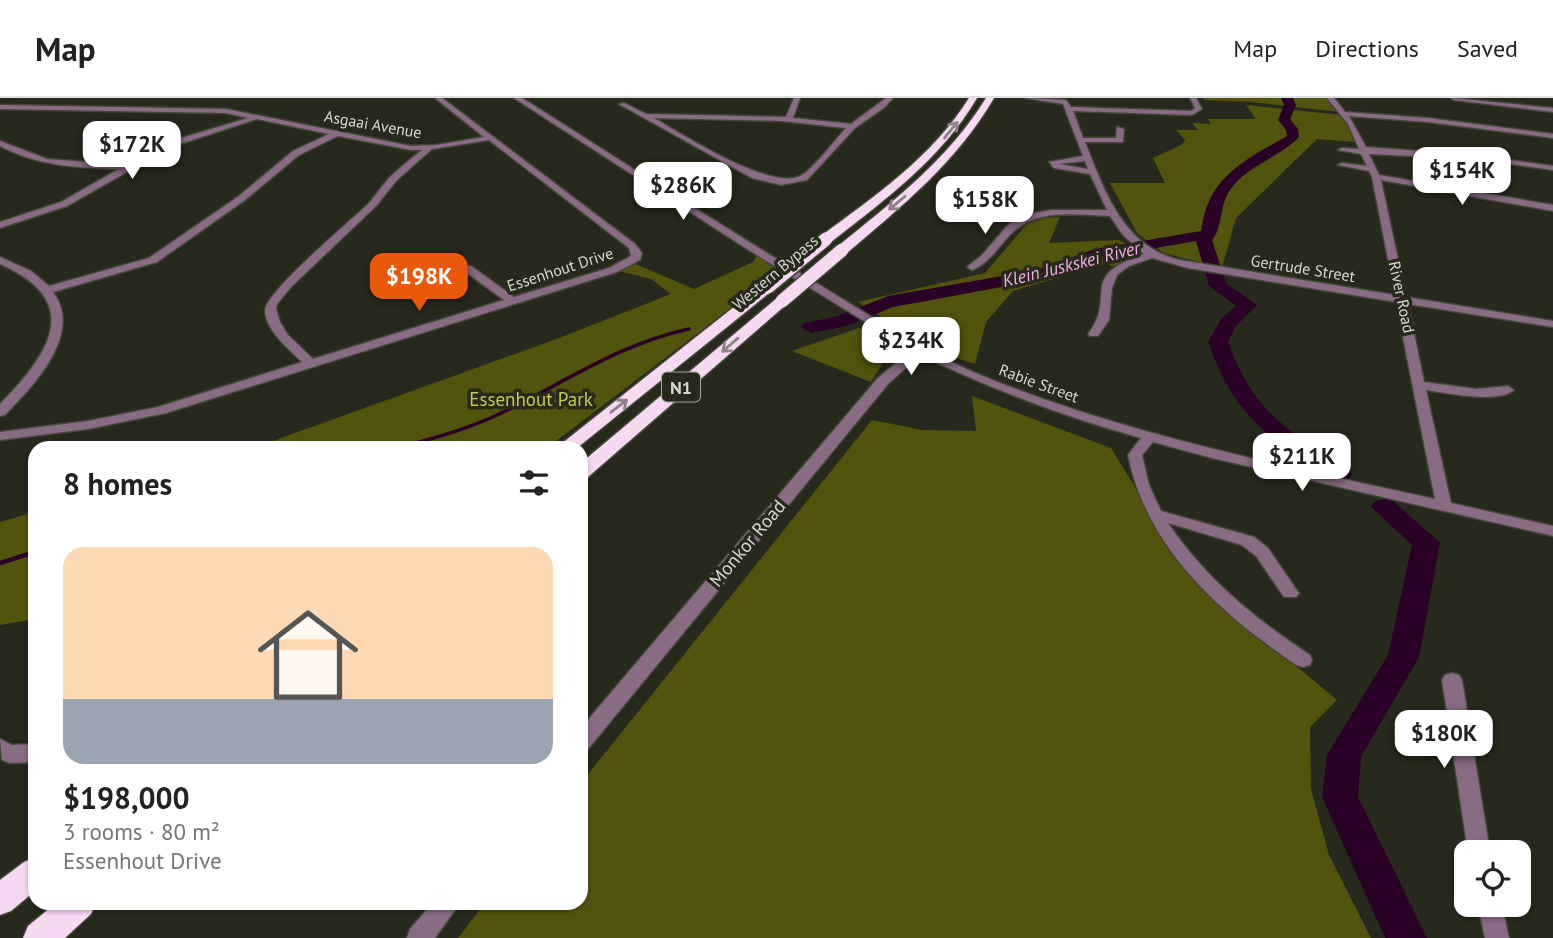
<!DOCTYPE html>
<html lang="en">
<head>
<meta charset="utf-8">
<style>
  :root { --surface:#fff; --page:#f2f2f2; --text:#222; --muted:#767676; --line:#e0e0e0; --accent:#ea580c }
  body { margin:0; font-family:"PT Sans",sans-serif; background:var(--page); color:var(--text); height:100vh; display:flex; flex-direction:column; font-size:26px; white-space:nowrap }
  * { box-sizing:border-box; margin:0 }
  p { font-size:23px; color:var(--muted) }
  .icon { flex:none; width:38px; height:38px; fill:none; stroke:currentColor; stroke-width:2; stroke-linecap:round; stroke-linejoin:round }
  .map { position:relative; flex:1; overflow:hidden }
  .details { position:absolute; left:28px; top:343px; width:560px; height:469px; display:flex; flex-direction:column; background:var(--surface); border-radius:21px; box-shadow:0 2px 5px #0004 }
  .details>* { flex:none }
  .fabs { position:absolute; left:1454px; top:742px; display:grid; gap:14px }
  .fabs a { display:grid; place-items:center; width:77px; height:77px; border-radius:14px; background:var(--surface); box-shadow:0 2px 5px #0004; font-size:35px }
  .price { position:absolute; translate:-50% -60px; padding:0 16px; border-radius:14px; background:#fff; color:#222; font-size:23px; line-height:46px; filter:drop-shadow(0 2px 4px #0008) }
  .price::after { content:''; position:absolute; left:50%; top:42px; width:21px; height:16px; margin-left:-10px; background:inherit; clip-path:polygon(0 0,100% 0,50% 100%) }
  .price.active { background:var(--accent); color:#fff }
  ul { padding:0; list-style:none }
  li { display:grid; align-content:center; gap:14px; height:371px; padding:0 35px }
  li span { display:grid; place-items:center; height:217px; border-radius:21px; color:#555 }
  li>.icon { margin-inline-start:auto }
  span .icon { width:126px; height:126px; fill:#fffc; stroke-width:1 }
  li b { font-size:30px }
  h2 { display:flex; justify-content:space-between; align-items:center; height:84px; padding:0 35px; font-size:30px }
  header { display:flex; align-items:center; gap:42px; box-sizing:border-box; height:98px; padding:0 35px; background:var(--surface); border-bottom:2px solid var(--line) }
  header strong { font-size:33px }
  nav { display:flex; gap:38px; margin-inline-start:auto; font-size:24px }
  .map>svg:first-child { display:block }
  .green { fill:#52530c }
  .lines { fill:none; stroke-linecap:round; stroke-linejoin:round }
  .stream-far1 { stroke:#2b0026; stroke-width:3.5 }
  .stream { stroke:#2b0026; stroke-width:4.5 }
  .river { fill:#2b0026; fill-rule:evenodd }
  .minor-casing { stroke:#44453a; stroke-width:3 }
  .highway-casing { stroke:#44453a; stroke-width:3 }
  .minor { fill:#896b83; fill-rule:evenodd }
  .highway { fill:#f8d9f2; fill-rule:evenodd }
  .highway-bridge-casing { stroke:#44453a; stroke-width:16; stroke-linecap:butt }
  .highway-bridge { stroke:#f8d9f2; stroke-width:13 }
  .oneway { stroke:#908188 }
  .labels { text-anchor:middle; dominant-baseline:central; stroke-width:7; stroke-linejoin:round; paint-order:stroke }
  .far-street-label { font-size:16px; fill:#d7d8d0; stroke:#28291d }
  .far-water-label { font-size:18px; font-style:italic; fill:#f6abe9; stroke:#28291d }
  .shield { fill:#28291d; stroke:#a2a49a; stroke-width:2 }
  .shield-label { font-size:18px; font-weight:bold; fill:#d7d8d0 }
  .park-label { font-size:19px; fill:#c6c94c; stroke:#28291d }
  .street-label { font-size:19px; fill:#d7d8d0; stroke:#28291d }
</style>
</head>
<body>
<header>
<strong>Map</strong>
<nav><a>Map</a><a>Directions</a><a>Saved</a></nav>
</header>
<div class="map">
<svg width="1553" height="840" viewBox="0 0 1553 840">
  <rect width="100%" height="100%" fill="#28291d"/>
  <path class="green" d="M1203 0H1328L1340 14 1251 4 1204 2Z
    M1246 7 1342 17 1355 44 1317 41 1236 120 1222 170 1164 155 1137 135 1110 85H1165L1153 60 1183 46 1185 42 1176 32H1198L1192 25 1211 26 1208 21H1256Z
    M1060 119 1049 145 1119 142 1144 155 1114 168 1105 166 1013 193 986 224 975 266 934 253 858 204 985 175 1027 126 1045 120Z
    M759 154 786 168 547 350H253L554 242 671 196 651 181 615 172 633 165 694 191 753 164Z
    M862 229 893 249 871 284 792 253Z
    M972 298 1111 350 1159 428 1203 490 1337 602 1310 629 1311 691 1329 757 1371 840H458L485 805H581V685L872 322 923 332 976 333Z
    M35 414V521L0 527V424Z"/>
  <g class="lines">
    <path class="stream-far1" d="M399 350C432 340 466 332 497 317 561 287 618 246 689 231"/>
    <path class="stream" d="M0 465 35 454"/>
    <path class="river" d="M1281 0H1293L1296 7 1290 21 1298 31 1299 39C1279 60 1247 67 1230 92 1219 107 1223 130 1212 142L1226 185 1257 207 1236 228 1228 244C1256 318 1286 330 1349 371L1352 376 1349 381 1340 383 1331 381C1268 338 1235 320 1208 244L1221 221 1236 208 1209 188 1196 143 1099 160 1040 182 893 209 847 228 811 235 801 229 804 225 835 219 888 198 1036 172 1095 151 1201 133C1203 124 1204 114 1208 106 1221 72 1258 55 1287 38L1286 32 1278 22 1284 7Z
      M1384 401 1393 403 1440 445 1419 559 1361 659 1358 699 1427 840H1385L1322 699 1327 657 1388 557 1412 447 1371 409 1375 403Z"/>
    <g class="minor-casing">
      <path id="minor" d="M435 0H442L635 146 642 155 640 162 617 174 166 315 88 331 0 342V334L88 323 158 309 302 264C289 251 266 233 265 213 264 195 352 122 369 105 376 97 382 88 389 80 399 70 411 61 422 52H411L338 38 299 57 245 102 157 164 53 194C84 236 33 288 5 317L0 318V306C50 256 85 203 0 166V159L31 173 49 188 149 160 239 98 293 53 329 36 257 21 171 49 67 108 0 130V124L61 104 119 71C77 70 38 68 0 48V43L47 61 127 67 165 45 248 20 226 15 0 11V7L226 11 411 48 436 47 484 39ZM489 42 629 150 631 158 609 170 514 199 471 168H463V172L504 202 313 261 288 237 280 224 276 211 277 206 292 188 376 108 397 82 432 51Z
        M514 0H522C620 62 718 126 818 186 874 220 929 257 990 281 1133 338 1284 368 1435 401L1396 204 1188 170 1152 160 1129 168 1117 177 1112 190 1109 222 1098 238H1090L1088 236C1118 198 1076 179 1144 156L1123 137 1110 118C1075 117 1034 109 1008 139 997 151 988 166 972 172L967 169 982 157 1008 127 1024 117 1051 112H1107L1090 76 1054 70 1049 64 1083 58 1063 6 1025 0 1066 2 1071 9 1191 13 1195 10 1190 0H1196L1202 11 1192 17 1073 13 1083 40H1116L1117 29 1124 31 1123 44H1085C1105 94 1123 149 1180 162L1395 197 1372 79 1369 73 1338 67 1342 65 1367 68 1361 56 1338 52 1342 50 1359 51 1348 26 1327 0H1334L1345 14 1428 20 1553 36V40L1428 24 1349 18 1366 49 1474 57 1553 68V72L1474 61 1369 56 1379 77 1553 107V113L1381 82 1406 199 1553 223V229L1408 206 1424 284 1476 291 1508 288 1514 292C1497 306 1448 295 1426 292L1451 405 1553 428V438L1212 360 1153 344 1142 357 1149 387 1161 413 1254 439 1268 450 1296 491 1299 495 1296 499H1284L1256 458 1242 447 1168 425C1205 480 1255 521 1310 557L1312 562 1310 567 1303 569 1296 567C1220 515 1147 451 1128 357L1141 340C1065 319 991 291 920 257L888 286 588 651 581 654V630L878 280 911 252 747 151ZM1085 63 1088 71 1059 66Z
        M794 0H800L793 20 851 26 886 0H893L885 9 855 30 807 82 781 87 752 80 619 6 624 5 646 16 786 19ZM654 20 782 23 846 30C836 41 814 70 802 77 773 95 682 36 654 20Z
        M1451 0 1553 10V14L1454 2Z
        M1452 575 1459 577 1462 582 1490 754H1468L1442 582 1445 577Z
        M0 641 12 647 35 646V664L9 665 2 662Z
        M433 805H460L435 840H407L410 831Z
        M1478 807H1502L1509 840H1485Z"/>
    </g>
    <g class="highway-casing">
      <path id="highway" d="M969 0H977C941 61 886 101 831 144H821V138C876 97 932 59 969 0Z
        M986 0H994C957 64 902 108 847 155H837V149C892 104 948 62 986 0Z
        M768 185 773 186V192L577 350H556L763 186Z
        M782 199 789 203 787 206 588 379 581 381V365L777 200Z
        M35 759V793L11 813 0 817V782L24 764Z
        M56 805H96L91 816 65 840H23L28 828Z"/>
    </g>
    <use href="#minor" class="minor"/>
    <use href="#highway" class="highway"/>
    <g class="highway-bridge-casing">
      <path id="highway-bridge" d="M768 189 826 141
        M782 203 842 152"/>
    </g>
    <use href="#highway-bridge" class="highway-bridge"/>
  </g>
  <defs><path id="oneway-shaft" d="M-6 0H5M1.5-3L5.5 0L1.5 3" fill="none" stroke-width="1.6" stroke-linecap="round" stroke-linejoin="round" transform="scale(1.75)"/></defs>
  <g class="oneway">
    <use href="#oneway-shaft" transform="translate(951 32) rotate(-51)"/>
    <use href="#oneway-shaft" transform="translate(897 105) rotate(140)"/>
    <use href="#oneway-shaft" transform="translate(730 247) rotate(139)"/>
    <use href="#oneway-shaft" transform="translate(619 308) rotate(-38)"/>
  </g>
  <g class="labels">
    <g class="far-street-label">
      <text transform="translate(373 26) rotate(10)">Asgaai Avenue</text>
      <text transform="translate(1303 170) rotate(9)">Gertrude Street</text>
      <text transform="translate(560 171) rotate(-18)">Essenhout Drive</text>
      <text transform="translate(775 174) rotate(-40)">Western Bypass</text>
      <text transform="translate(1402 199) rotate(78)">River Road</text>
      <text transform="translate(1039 285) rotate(20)">Rabie Street</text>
    </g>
    <g class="far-water-label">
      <text transform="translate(1071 166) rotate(-14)">Klein Juskskei River</text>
    </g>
    <rect class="shield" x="662" y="274.5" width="38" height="29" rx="5"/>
    <g class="shield-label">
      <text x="681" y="289">N1</text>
    </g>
    <g class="park-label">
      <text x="531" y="301">Essenhout Park</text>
    </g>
    <g class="street-label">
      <text transform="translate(747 445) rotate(-50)">Monkor Road</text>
    </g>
  </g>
</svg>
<div class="fabs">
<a><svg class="icon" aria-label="locate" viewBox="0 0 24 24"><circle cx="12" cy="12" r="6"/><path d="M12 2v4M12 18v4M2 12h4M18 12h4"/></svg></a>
</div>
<b class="price" style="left:132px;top:83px">$172K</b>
<b class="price" style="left:1462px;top:109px">$154K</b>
<b class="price" style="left:683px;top:124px">$286K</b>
<b class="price" style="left:985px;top:138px">$158K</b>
<b class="price active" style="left:419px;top:215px">$198K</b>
<b class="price" style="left:911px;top:279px">$234K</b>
<b class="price" style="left:1302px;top:395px">$211K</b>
<b class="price" style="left:1444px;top:672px">$180K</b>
<section class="details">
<h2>8 homes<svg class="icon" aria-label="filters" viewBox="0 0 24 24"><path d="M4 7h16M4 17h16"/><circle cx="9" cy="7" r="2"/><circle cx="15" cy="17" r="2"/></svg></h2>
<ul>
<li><span style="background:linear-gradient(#ffd9b3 70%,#9aa5b1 0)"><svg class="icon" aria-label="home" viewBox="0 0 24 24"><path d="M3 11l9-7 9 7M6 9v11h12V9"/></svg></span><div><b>$198,000</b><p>3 rooms · 80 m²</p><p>Essenhout Drive</p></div></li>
</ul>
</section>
</div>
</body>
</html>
